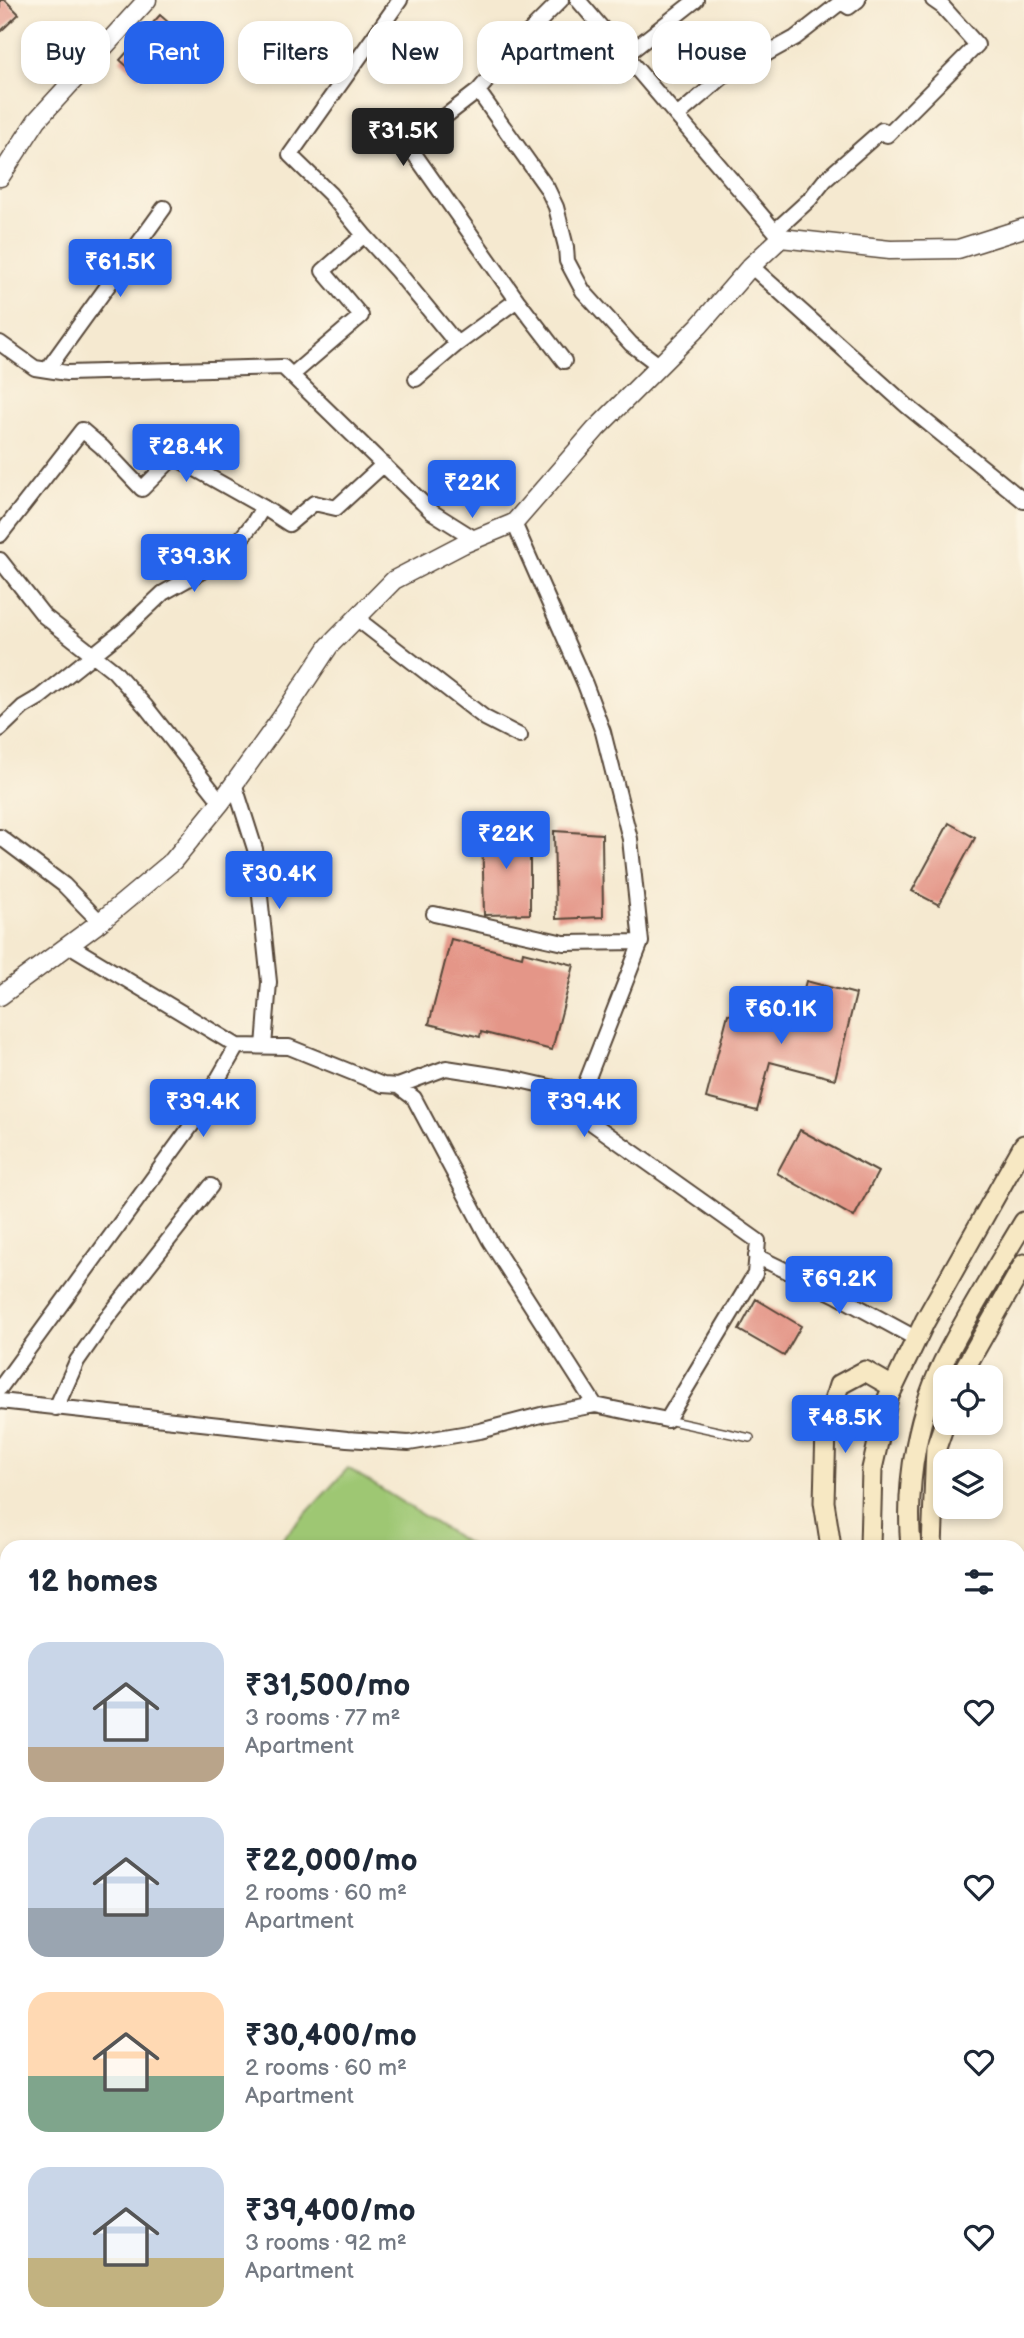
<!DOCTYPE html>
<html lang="en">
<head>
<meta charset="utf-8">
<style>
  :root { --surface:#fff; --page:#f6f6f7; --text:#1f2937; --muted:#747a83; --accent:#2563eb }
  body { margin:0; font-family:"Balsamiq Sans",sans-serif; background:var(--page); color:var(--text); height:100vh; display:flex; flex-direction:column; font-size:26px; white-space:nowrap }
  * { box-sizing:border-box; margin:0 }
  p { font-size:23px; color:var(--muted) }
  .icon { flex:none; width:38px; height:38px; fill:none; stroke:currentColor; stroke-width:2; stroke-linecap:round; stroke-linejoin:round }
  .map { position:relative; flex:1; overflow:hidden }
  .sheet { position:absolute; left:0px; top:1540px; width:1026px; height:798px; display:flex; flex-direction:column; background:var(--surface); border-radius:21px 21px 0 0; box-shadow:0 4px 10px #0003 }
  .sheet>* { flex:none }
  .top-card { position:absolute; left:21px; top:21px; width:984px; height:63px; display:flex; gap:14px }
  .tools { position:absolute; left:933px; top:1365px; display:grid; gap:14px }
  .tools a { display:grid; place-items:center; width:70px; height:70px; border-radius:14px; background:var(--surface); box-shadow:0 4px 10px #0003; font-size:35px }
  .price { position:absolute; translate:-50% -60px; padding:0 16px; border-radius:7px; background:var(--accent); color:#fff; font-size:23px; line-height:46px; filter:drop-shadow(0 2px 4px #0008) }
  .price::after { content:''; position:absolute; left:50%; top:42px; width:21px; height:16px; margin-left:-10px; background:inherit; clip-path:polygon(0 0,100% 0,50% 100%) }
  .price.on { background:#222; color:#fff }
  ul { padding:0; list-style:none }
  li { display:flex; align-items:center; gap:21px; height:175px; padding:0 28px }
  li span { display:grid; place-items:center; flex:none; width:196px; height:140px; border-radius:21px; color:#555 }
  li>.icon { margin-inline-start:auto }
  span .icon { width:84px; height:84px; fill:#fffc; stroke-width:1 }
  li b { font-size:30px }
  h2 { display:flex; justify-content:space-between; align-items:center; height:84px; padding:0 28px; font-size:30px }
  .pill { padding:0 24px; border-radius:21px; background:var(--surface); box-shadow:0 4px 10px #0003; font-size:24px; line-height:63px }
  .pill.on { background:var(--accent); color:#fff }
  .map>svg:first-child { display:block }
  .green { fill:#9ec773; stroke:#6c7848; stroke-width:2 }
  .water { fill:#4db0cc; stroke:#446d75; stroke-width:2 }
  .building { fill:#e49688 }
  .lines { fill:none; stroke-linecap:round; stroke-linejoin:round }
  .service-casing { stroke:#574739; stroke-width:10 }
  .minor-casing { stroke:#574739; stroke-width:18 }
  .tertiary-casing { stroke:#574739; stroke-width:21 }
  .secondary-casing { stroke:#574739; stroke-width:23 }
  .path { stroke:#574739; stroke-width:3.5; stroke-dasharray:5 5; stroke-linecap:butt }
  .service { stroke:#fff; stroke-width:7 }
  .minor { stroke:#fff; stroke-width:14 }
  .tertiary { stroke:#fff; stroke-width:18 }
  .secondary { stroke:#f7e8c3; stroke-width:19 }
  .secondary-bridge-casing { stroke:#574739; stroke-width:23; stroke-linecap:butt }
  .secondary-bridge { stroke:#f7e8c3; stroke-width:19 }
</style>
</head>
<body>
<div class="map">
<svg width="1024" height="2338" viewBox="0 0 1024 2338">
  <rect width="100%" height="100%" fill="#fcf5e5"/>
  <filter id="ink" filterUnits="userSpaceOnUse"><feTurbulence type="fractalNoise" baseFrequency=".0143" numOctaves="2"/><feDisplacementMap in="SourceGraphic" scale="14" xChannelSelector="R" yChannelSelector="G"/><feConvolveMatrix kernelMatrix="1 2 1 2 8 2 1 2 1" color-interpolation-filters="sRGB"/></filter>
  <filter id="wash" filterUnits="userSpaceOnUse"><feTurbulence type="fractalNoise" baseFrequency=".00686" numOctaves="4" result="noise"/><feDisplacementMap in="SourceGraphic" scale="28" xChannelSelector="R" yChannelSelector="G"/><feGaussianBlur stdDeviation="1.57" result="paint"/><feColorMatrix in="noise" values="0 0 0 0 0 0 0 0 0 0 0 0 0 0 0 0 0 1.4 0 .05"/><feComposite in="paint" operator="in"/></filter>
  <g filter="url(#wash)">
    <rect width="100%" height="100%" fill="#f5e9d0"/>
    <path class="green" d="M348 1468 473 1547H275Z
      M0 2005 7 2009V2111L0 2123Z"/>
    <path class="water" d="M1024 1835V2338H770L774 2331H1018V1845Z"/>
    <g id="blocks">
      <path class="building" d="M0 0H5L19 14 0 32Z
        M160 15 178 31 138 76 120 60Z
        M949 823 975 838 939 905 912 891Z
        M482 827 530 830V914L484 915Z
        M554 831 602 834 603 917 556 919Z
        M451 939 522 957 523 952 574 965 552 1050 481 1032 480 1037 429 1024Z
        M806 981 856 994 835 1079 770 1062 757 1111 706 1098 728 1014 793 1031Z
        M800 1130 878 1172 854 1217 777 1173Z
        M756 1299 801 1326 784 1356 739 1330Z"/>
    </g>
  </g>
  <g filter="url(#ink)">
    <use href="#blocks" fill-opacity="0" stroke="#574739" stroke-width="2"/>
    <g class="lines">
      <g class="service-casing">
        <path id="service" d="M667 1420 750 1438
          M0 2137 7 2141"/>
      </g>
      <g class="minor-casing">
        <path id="minor" d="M400 0 290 155 330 194 364 235 397 271 457 344
          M561 0 526 35 478 91 408 145 517 300 564 361
          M578 0 780 237
          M626 55 696 0
          M478 91 547 188 556 207 566 247 567 261 583 291 631 344 660 366
          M677 116 745 58 750 63 795 38 841 2 849 7 858 0
          M775 231 810 199 825 180 882 130 887 135 977 45 943 7 933 0
          M751 266 907 406 1024 501
          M0 343 35 368 67 373 283 367 432 512 475 539
          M47 370 164 208
          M292 375 361 316 323 271 364 235
          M416 379 457 344 517 300
          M514 523 585 684 603 732 630 839 641 942
          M0 535 82 430 102 447 142 489 174 457 263 507 289 524 314 503 336 508 384 464
          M0 560 44 616 114 671 146 707 221 802
          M356 618 485 718 520 736
          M0 729 23 707 40 697 124 630 163 593 217 563 235 546 254 522 263 507
          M234 783 255 849 269 982 264 1047
          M0 837 64 885 100 922
          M434 914 564 943 641 942 575 1111
          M398 1086 414 1098 490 1241 595 1405
          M756 1256 838 1296 917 1339
          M0 1388 191 1126 237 1046 69 945
          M0 1401 347 1439 409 1443 480 1431 541 1415 595 1405 667 1420 755 1274 758 1241 575 1111 559 1089 511 1078 446 1068 398 1086 383 1085 289 1047 237 1046
          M56 1408 77 1361 107 1318 211 1186
          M139 2331 154 2338
          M460 2338 461 2331"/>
      </g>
      <g class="tertiary-casing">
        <path id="tertiary" d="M0 177 37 120 147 0
          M0 996 100 922 173 861 221 802 280 720 329 646 394 580 463 544 514 523 596 429 699 326 751 266 781 238 890 250 958 249 1024 228
          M0 1851 7 1857"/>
      </g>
      <g class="secondary-casing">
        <path id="secondary" d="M961 1377 966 1366 1024 1264
          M831 1547 824 1502 826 1427 839 1385 865 1371 893 1387
          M870 1547 872 1469 888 1398 925 1321 1024 1145
          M911 1547C905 1481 918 1409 949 1351 972 1307 999 1264 1024 1222
          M932 1547 936 1448 945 1422
          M0 1766 7 1773
          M0 1816 7 1822
          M0 2168 7 2151
          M0 2287 7 2291
          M0 2306 7 2310
          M27 2331 28 2338
          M655 2331 665 2338
          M53 2338 55 2331
          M633 2338 637 2331
          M679 2338 683 2331
          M702 2338 705 2331"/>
      </g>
      <path class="path" d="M1018 1824 1024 1814"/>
      <use href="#service" class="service"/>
      <use href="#minor" class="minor"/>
      <use href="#tertiary" class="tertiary"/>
      <use href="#secondary" class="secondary"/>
      <g class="secondary-bridge-casing">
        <path id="secondary-bridge" d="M742 2331 752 2338"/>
      </g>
      <use href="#secondary-bridge" class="secondary-bridge"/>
    </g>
  </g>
</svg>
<div class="tools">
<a><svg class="icon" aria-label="locate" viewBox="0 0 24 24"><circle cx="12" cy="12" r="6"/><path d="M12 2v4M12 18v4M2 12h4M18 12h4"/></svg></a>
<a><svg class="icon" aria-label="layers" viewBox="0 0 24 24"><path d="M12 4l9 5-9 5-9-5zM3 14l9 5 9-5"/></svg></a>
</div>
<b class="price on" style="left:403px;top:168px">₹31.5K</b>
<b class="price" style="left:120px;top:299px">₹61.5K</b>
<b class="price" style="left:186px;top:484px">₹28.4K</b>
<b class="price" style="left:472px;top:520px">₹22K</b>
<b class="price" style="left:194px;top:594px">₹39.3K</b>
<b class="price" style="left:506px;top:871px">₹22K</b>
<b class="price" style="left:279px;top:911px">₹30.4K</b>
<b class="price" style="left:781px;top:1046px">₹60.1K</b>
<b class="price" style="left:203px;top:1139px">₹39.4K</b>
<b class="price" style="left:584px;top:1139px">₹39.4K</b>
<b class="price" style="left:839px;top:1316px">₹69.2K</b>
<b class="price" style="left:845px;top:1455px">₹48.5K</b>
<div class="top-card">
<a class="pill">Buy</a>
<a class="pill on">Rent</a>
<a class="pill">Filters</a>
<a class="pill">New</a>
<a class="pill">Apartment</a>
<a class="pill">House</a>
</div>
<section class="sheet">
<h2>12 homes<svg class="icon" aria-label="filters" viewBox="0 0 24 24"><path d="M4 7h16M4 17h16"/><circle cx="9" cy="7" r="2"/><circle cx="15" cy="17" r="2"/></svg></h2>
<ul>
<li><span style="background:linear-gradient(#c9d6e8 75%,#b9a48a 0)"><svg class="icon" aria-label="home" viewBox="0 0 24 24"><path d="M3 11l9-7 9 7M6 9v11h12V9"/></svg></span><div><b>₹31,500/mo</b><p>3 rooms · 77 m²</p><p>Apartment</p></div><svg class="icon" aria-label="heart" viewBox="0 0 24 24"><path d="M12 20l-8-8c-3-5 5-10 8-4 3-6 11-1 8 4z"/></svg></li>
<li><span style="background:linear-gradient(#c9d6e8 65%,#9aa5b1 0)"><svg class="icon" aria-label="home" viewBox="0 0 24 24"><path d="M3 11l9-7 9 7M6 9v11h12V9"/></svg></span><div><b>₹22,000/mo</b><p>2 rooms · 60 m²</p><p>Apartment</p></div><svg class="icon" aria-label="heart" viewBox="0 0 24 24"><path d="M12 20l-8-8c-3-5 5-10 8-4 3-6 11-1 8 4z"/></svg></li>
<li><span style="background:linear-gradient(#ffd9b3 60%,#7fa58c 0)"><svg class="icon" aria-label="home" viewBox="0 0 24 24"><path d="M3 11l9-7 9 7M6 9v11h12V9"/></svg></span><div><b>₹30,400/mo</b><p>2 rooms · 60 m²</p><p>Apartment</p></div><svg class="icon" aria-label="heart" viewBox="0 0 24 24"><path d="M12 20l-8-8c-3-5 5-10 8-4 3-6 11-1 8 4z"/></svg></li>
<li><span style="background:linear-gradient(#c9d6e8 65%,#c2b280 0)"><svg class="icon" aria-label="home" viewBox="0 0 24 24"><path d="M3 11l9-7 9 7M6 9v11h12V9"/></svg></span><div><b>₹39,400/mo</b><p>3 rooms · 92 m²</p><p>Apartment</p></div><svg class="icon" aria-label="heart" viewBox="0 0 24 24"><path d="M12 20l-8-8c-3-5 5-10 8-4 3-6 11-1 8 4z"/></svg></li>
</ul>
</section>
</div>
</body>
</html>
